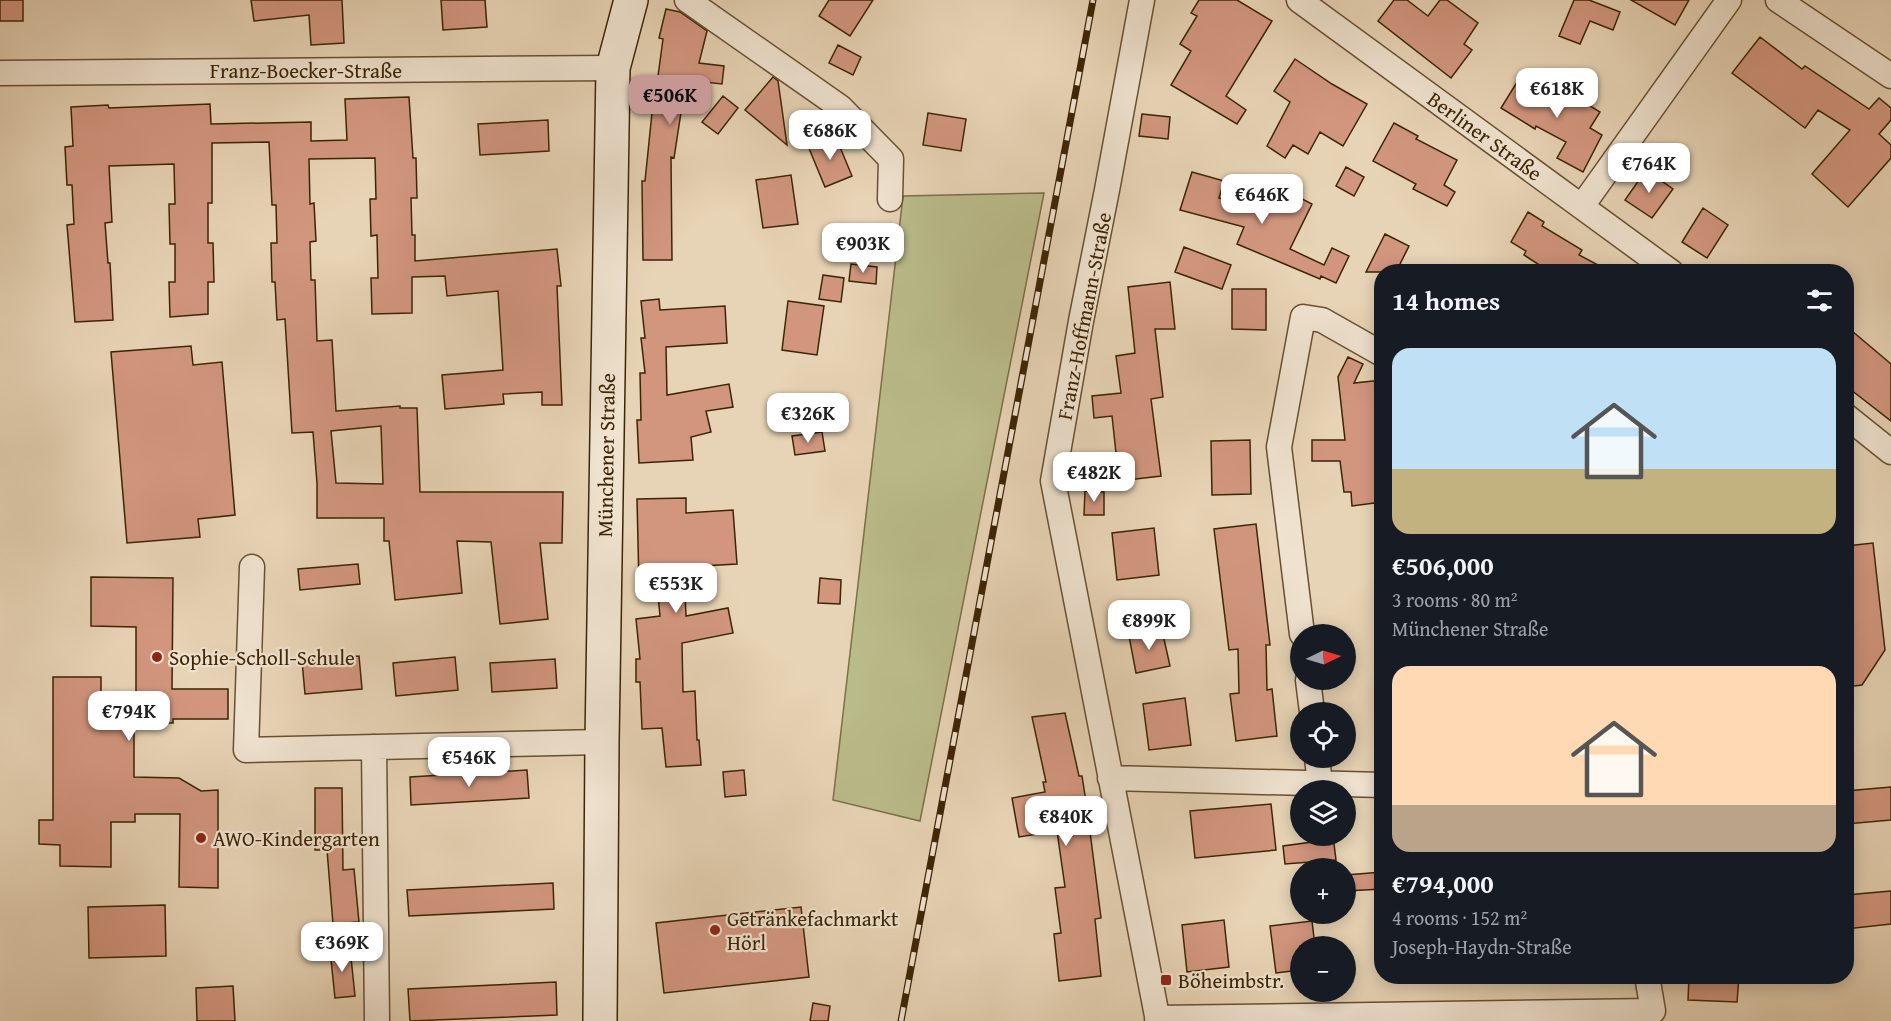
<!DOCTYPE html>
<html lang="en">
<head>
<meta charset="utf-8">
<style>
  :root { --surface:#171b24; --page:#242831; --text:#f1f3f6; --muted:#9ea1a6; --accent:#c59692 }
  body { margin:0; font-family:"Gentium Book Plus",serif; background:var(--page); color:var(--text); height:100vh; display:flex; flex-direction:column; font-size:22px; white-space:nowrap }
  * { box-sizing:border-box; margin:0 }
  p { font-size:20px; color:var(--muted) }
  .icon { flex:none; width:33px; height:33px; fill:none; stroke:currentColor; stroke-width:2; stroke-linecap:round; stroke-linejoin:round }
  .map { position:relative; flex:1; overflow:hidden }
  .drawer { position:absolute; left:1374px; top:264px; width:480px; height:720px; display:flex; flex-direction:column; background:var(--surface); border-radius:24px; box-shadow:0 3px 15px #0003 }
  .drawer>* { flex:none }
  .needle { width:39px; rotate:85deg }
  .tools { position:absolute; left:1290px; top:624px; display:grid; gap:12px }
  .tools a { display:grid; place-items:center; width:66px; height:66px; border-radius:50%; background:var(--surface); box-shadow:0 3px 15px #0003; font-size:30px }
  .price { position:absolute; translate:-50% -51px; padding:0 14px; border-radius:12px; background:#fff; color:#222; font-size:20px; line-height:39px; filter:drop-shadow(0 2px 3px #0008) }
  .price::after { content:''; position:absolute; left:50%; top:36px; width:18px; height:14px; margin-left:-9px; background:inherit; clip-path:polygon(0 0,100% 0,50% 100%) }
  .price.current { background:var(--accent); color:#111 }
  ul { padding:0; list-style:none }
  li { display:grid; align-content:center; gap:12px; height:318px; padding:0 18px }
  li span { display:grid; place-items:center; height:186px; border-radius:18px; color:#555 }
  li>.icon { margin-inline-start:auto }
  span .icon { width:108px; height:108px; fill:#fffc; stroke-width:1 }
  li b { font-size:26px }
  h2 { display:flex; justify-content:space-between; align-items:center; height:72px; padding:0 18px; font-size:26px }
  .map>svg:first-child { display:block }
  .green { fill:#babb8a; stroke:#7c7047; stroke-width:1.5 }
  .building { fill:#d2967f; stroke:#3d2504; stroke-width:1.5; fill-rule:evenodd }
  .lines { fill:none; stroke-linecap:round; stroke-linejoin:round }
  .street-casing { stroke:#685030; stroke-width:27 }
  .secondary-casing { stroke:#3d2504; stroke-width:36 }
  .street { stroke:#efe2cf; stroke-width:24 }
  .secondary { stroke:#efe2cf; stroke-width:33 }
  .rail-casing { stroke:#3d2504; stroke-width:7 }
  .rail { stroke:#efe2cf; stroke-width:4.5; stroke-dasharray:14; stroke-linecap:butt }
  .poi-dot { fill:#8f2418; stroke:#efe2cf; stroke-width:2 }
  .labels { text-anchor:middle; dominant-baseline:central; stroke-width:4.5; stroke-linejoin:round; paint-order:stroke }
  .street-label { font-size:21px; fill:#3d2504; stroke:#efe2cf }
  .poi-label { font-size:21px; fill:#3d2504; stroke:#efe2cf; text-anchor:start }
</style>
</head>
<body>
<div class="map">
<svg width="1891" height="1021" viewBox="0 0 1891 1021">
  <rect width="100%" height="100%" fill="#e7d3b5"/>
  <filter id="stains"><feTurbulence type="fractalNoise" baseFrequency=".00333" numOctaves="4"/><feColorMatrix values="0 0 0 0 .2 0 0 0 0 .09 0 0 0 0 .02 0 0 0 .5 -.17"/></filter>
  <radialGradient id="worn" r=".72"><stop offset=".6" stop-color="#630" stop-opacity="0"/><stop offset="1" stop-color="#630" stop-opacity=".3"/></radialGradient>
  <path class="green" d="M1044 193 920 821 833 800 903 196Z"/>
  <path class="building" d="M0 0H23V21H0Z
    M251 0H342L344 43 311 45 309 15 254 21Z
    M441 0H485L487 27 443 30Z
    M829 0H873L850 36 819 16Z
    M1199 0H1237L1272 21 1226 96 1246 110 1237 124 1171 85 1191 51 1180 44 1197 16 1191 13Z
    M1394 0H1407L1428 16 1440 0H1447L1478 23 1464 44 1472 50 1451 78 1378 21Z
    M1574 0H1589L1620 12 1613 30 1590 21 1580 44 1559 36Z
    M1631 0H1689L1675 25Z
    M666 9 680 12 707 31 699 63 724 66 722 84 686 80 674 158 671 157 672 260H643L642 181H645L652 113H653L663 39 659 38Z
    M1760 37 1802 69 1805 66 1869 109 1879 98 1891 108V120L1879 134 1891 145V158L1848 207 1812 174 1850 130 1818 110 1805 128 1732 73Z
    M838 45 861 57 853 75 829 63Z
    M1295 59 1332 84 1367 104 1343 146 1320 132 1308 154 1293 145 1285 158 1267 146 1290 102 1274 91Z
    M1522 74 1562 98 1566 91 1600 112 1590 128 1602 135 1583 172 1557 158 1566 142 1536 126 1535 129 1501 108Z
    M773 77 778 81 787 145 745 110Z
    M723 96 738 108 718 134 702 122Z
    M409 97 413 158H416L417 198H411L412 235H415V261L557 249 561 286H557L562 405H542V392L503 394 504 404 445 409 442 375 503 370 498 291 447 296 445 276 412 277V313L372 314 371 278H378L377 235 371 236 370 199H376L375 158 309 159 310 204 314 203 316 241 310 242 311 280H315L317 341 332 340 336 411 400 406V408H417L420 492H563L562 543H540L548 619 500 624 491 542 457 541 462 593 395 600 389 541H384V518H317V483L313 432 292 433 285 319 277 320 275 282H272L271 243H277L276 205H272L269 142 212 143V203H208V243H213L214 282H208V314L170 317 169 282H175V244H170L169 204H175L174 164 109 166 112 222 105 223 108 263H110L113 320 75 322 67 225 74 224 72 185H67L65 147 73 146 71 107 108 105 109 108 210 104 211 124 311 122V141L347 140 345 99ZM381 426 383 484 336 483 331 431Z
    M928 113 966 119 961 151 923 145Z
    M1142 114 1170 117 1168 139 1139 136Z
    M548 120 549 151 480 155 478 124Z
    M1394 123 1418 136 1416 139 1457 160 1444 185 1455 192 1447 206 1413 189 1416 184 1373 161Z
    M835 135 852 176 825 187 808 146Z
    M1346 167 1364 177 1354 196 1336 186Z
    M1646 170 1673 189 1652 218 1625 200Z
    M1192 172 1224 181 1219 198 1270 210 1281 188 1312 204 1290 249 1324 265 1332 248 1349 256 1336 283 1321 276 1320 279 1237 244 1244 227 1180 210Z
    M791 175 798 224 763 228 756 180Z
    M1703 208 1728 225 1707 258 1682 242Z
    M1528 212 1544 222 1542 226 1582 250 1579 255 1611 272H1550L1524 255 1526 251 1511 242Z
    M1385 234 1409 246 1396 272H1366Z
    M1184 247 1231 265 1222 289 1175 272Z
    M851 264 877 267 876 284 849 281Z
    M823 275 844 278 841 302 819 299Z
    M1170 282 1175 329H1155L1163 397 1151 399 1161 476 1119 481 1112 416 1094 418 1092 396 1121 393 1116 356 1135 353 1128 287Z
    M1232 289H1266V330L1232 329Z
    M659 299 660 310 725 306 727 343 666 347 667 395 729 384 733 407 706 411 711 432 691 437 693 460 639 463 637 420H641L640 373H645L641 338H645L641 301Z
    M788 301 824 306 817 355 782 350Z
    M1846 326 1891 364V421L1846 386Z
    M191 346 193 365 222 362 235 515 198 519 200 537 127 543 111 352Z
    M1348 357 1363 364 1354 383 1382 380V502L1352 506 1351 492H1344L1340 461H1312V440H1345L1338 377Z
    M822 432 825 451 795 455 792 436Z
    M1250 440 1251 494 1212 495 1211 441Z
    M1085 491 1104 492V515H1084Z
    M686 498V513L733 510 737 564 684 567 686 616 728 608 733 633 682 643 683 692 695 691 697 740H699L701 765 666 767 662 728 642 729 640 682H636V659H640L636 619 660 616 657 584 639 585 637 499Z
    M1256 524 1270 645H1266L1267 690 1272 689 1277 736 1236 741 1230 694 1239 693 1238 649 1229 650 1214 529Z
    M1154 528 1159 575 1117 580 1112 533Z
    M1873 543 1885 650 1862 685 1846 687V546Z
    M358 564 360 584 300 590 298 569Z
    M91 577 173 578 172 689H228V719H173V723H134V777L179 778 201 791 218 790V888L179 887 180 814H135V822H111V867L60 866V845L39 844V820H53V677H101V700H136V627L91 626Z
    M820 578 841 580 840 604 818 603Z
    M1162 630 1170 666 1136 673 1129 636Z
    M359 656 362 689 305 694 302 661Z
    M455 657 458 690 396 696 393 663Z
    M555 659 557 688 492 692 490 663Z
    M1185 698 1191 745 1149 750 1143 704Z
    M1065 713 1079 776H1082L1087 808 1101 918 1095 919 1101 976 1059 981 1054 934 1061 933 1055 888 1065 887 1057 831 1019 837 1012 798 1045 792 1043 782H1046L1032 717Z
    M527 770 529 798 411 805 410 777Z
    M744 770 746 795 725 797 723 772Z
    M1891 787V820L1846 824V791Z
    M315 788H342L343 870 354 869 359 922 333 924 327 850H315Z
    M1271 804 1276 850 1195 858 1190 811Z
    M1311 836H1333L1336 860 1285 864 1283 846 1312 842Z
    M1382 872V889L1346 891V875Z
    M553 883 554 909 409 916 407 890Z
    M1891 891V924L1846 929V895Z
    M165 905 166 956 89 958 88 907Z
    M801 907 809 977 664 993 656 923Z
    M1224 920 1229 967 1187 972 1182 925Z
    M1312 921 1315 946H1300V970L1276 973 1270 926Z
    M350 948 355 996 335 998 330 950Z
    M1689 976H1739L1737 1002 1688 1000Z
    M556 982 557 1015 410 1021 408 989Z
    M233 986 235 1021H197L196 988Z
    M813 1003 830 1006 828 1021H810Z"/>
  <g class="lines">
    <g class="street-casing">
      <path id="street" d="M687 0 840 107 891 159 890 199
        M1142 0 1107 190 1081 321 1053 481 1158 1021
        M1299 0 1671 272
        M1778 0 1891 76
        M0 73 613 68
        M1582 206 1729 0
        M1846 416 1891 452
        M252 567 246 750 602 742
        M1302 634 1279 447 1303 317 1322 320 1382 354
        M1308 680 1312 712
        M374 747 377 1021
        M1317 758 1320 783
        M1110 778 1382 785
        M1157 1018 1653 1011 1647 976"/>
    </g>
    <g class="secondary-casing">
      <path id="secondary" d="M600 1021 602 742 613 68 631 0"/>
    </g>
    <use href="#street" class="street"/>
    <use href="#secondary" class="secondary"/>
    <g class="rail-casing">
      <path id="rail" d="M901 1021 1093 0"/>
    </g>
    <use href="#rail" class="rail"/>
  </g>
  <g class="poi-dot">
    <circle cx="157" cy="657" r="6"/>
    <circle cx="201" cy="838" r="6"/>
    <circle cx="715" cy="930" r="6"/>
    <rect x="1160" y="974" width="12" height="12" rx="3"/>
  </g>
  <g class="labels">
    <g class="street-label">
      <text x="306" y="70">Franz-Boecker-Straße</text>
      <text transform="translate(1485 136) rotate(36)">Berliner Straße</text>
      <text transform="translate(1084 316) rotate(-79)">Franz-Hoffmann-Straße</text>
      <text transform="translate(606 455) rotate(-89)">Münchener Straße</text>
    </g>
    <g class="poi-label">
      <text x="169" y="657">Sophie-Scholl-Schule</text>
      <text x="213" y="838">AWO-Kindergarten</text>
      <text x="727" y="918">Getränkefachmarkt<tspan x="727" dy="24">Hörl</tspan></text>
      <text x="1178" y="980">Böheimbstr.</text>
    </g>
  </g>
  <rect width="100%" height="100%" filter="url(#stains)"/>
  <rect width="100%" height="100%" fill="url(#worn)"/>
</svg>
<div class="tools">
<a><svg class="needle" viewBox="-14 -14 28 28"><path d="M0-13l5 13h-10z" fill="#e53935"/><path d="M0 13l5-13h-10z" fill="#9ea1a6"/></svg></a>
<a><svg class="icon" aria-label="locate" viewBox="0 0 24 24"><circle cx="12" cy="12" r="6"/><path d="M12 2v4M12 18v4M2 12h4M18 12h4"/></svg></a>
<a><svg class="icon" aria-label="layers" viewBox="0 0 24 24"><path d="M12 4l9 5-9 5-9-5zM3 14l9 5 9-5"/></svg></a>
<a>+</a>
<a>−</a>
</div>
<b class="price" style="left:1557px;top:119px">€618K</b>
<b class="price current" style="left:670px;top:126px">€506K</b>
<b class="price" style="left:830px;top:161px">€686K</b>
<b class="price" style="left:1649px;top:194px">€764K</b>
<b class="price" style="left:1262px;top:225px">€646K</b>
<b class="price" style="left:863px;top:274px">€903K</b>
<b class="price" style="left:808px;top:444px">€326K</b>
<b class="price" style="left:1094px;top:503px">€482K</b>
<b class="price" style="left:676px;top:614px">€553K</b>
<b class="price" style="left:1149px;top:651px">€899K</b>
<b class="price" style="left:129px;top:742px">€794K</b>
<b class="price" style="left:469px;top:788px">€546K</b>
<b class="price" style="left:1066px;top:847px">€840K</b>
<b class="price" style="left:342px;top:973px">€369K</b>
<section class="drawer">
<h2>14 homes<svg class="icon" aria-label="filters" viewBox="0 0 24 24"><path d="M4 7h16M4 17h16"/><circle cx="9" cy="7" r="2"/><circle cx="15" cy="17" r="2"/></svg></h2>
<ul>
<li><span style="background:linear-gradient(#bfe0f5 65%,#c2b280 0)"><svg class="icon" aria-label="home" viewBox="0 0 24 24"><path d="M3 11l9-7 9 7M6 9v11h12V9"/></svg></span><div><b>€506,000</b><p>3 rooms · 80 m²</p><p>Münchener Straße</p></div></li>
<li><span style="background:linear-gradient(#ffd9b3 75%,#b9a48a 0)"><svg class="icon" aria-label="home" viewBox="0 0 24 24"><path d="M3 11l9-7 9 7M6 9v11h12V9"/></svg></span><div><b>€794,000</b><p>4 rooms · 152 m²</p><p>Joseph-Haydn-Straße</p></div></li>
</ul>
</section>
</div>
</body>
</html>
